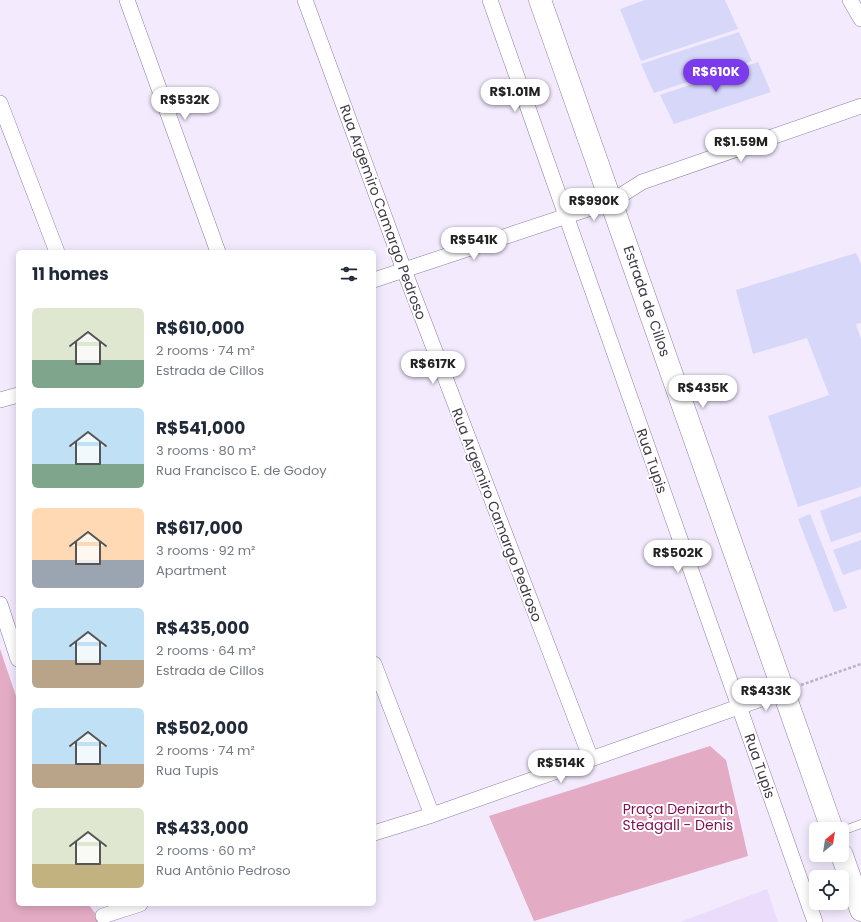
<!DOCTYPE html>
<html lang="en">
<head>
<meta charset="utf-8">
<style>
  :root { --surface:#fff; --page:#f2f2f3; --text:#1f2937; --muted:#747a83; --accent:#7c3aed }
  body { margin:0; font-family:Poppins,sans-serif; background:var(--page); color:var(--text); height:100vh; display:flex; flex-direction:column; font-size:15px; white-space:nowrap }
  * { box-sizing:border-box; margin:0 }
  p { font-size:13px; color:var(--muted) }
  .icon { flex:none; width:22px; height:22px; fill:none; stroke:currentColor; stroke-width:2; stroke-linecap:round; stroke-linejoin:round }
  .map { position:relative; flex:1; overflow:hidden }
  .panel { position:absolute; left:16px; top:250px; width:360px; height:656px; display:flex; flex-direction:column; background:var(--surface); border-radius:6px; box-shadow:0 2px 10px #0003 }
  .panel>* { flex:none }
  .needle { width:26px; rotate:30deg }
  .buttons { position:absolute; left:809px; top:822px; display:grid; gap:8px }
  .buttons a { display:grid; place-items:center; width:40px; height:40px; border-radius:6px; background:var(--surface); box-shadow:0 2px 10px #0003; font-size:20px }
  .price { position:absolute; translate:-50% -34px; padding:0 9px; border-radius:14px; background:#fff; color:#222; font-size:13px; line-height:26px; filter:drop-shadow(0 1px 2px #0008) }
  .price::after { content:''; position:absolute; left:50%; top:24px; width:12px; height:9px; margin-left:-6px; background:inherit; clip-path:polygon(0 0,100% 0,50% 100%) }
  .price.current { background:var(--accent); color:#fff }
  ul { padding:0; list-style:none }
  li { display:flex; align-items:center; gap:12px; height:100px; padding:0 16px }
  li span { display:grid; place-items:center; flex:none; width:112px; height:80px; border-radius:6px; color:#555 }
  li>.icon { margin-inline-start:auto }
  span .icon { width:48px; height:48px; fill:#fffc; stroke-width:1 }
  li b { font-size:17px }
  h2 { display:flex; justify-content:space-between; align-items:center; height:48px; padding:0 16px; font-size:17px }
  .map>svg:first-child { display:block }
  .built { fill:#ebdcfc }
  .green { fill:#e3abc4 }
  .building { fill:#d6d7f9 }
  .lines { fill:none; stroke-linecap:round; stroke-linejoin:round }
  .lane-casing { stroke:#8c7f9c; stroke-width:9 }
  .street-casing { stroke:#8c7f9c; stroke-width:16 }
  .secondary-casing { stroke:#8c7f9c; stroke-width:23 }
  .path { stroke:#bab2c4; stroke-width:2.5; stroke-dasharray:3 2; stroke-linecap:butt }
  .lane { stroke:#fff; stroke-width:8 }
  .street { stroke:#fff; stroke-width:15 }
  .secondary { stroke:#fff; stroke-width:22 }
  .labels { text-anchor:middle; dominant-baseline:central; stroke-width:4; stroke-linejoin:round; paint-order:stroke }
  .street-label { font-size:14px; fill:#3f3a47; stroke:#fff }
  .park-label { font-size:14px; fill:#7d1251; stroke:#fff }
</style>
</head>
<body>
<div class="map">
<svg width="861" height="922" viewBox="0 0 861 922">
  <rect width="100%" height="100%" fill="#f3eafe"/>
  <path class="built" d="M767 889 778 922H680Z"/>
  <path class="green" d="M0 649 18 702V904H88L102 922H0Z
    M710 746 726 760 748 856 534 921 489 816Z"/>
  <path class="building" d="M645 0H725L738 29 641 61 620 9Z
    M739 32 752 61 654 93 641 64Z
    M758 62 771 92 674 124 660 95Z
    M856 253 861 264V323L856 324 861 339V487L798 507 768 416 829 395 807 338 753 354 736 290Z
    M861 496V532L831 542 820 511Z
    M810 514 847 608 834 612 798 519Z
    M861 540V569L843 575 833 550Z"/>
  <g class="lines">
    <g class="lane-casing">
      <path id="lane" d="M842 831 861 824"/>
    </g>
    <g class="street-casing">
      <path id="street" d="M127 0 218 252
        M305 0 404 270 591 759
        M490 0 815 922
        M850 0 861 19
        M0 103 57 252
        M374 280 612 201 642 182 861 106
        M0 400 18 395
        M0 604 18 659
        M374 664 432 815
        M374 833 432 815 784 691
        M103 916 140 904"/>
    </g>
    <g class="secondary-casing">
      <path id="secondary" d="M540 0 832 829
        M842 855 861 910"/>
    </g>
    <path class="path" d="M801 685 861 664"/>
    <use href="#lane" class="lane"/>
    <use href="#street" class="street"/>
    <use href="#secondary" class="secondary"/>
  </g>
  <g class="labels">
    <g class="street-label">
      <text transform="translate(383 212) rotate(70)">Rua Argemiro Camargo Pedroso</text>
      <text transform="translate(647 301) rotate(71)">Estrada de Cillos</text>
      <text transform="translate(652 461) rotate(71)">Rua Tupis</text>
      <text transform="translate(497 515) rotate(69)">Rua Argemiro Camargo Pedroso</text>
      <text transform="translate(760 766) rotate(71)">Rua Tupis</text>
    </g>
    <g class="park-label">
      <text x="678" y="809">Praça Denizarth<tspan x="678" dy="16">Steagall - Denis</tspan></text>
    </g>
  </g>
</svg>
<div class="buttons">
<a><svg class="needle" viewBox="-14 -14 28 28"><path d="M0-13l5 13h-10z" fill="#e53935"/><path d="M0 13l5-13h-10z" fill="#747a83"/></svg></a>
<a><svg class="icon" aria-label="locate" viewBox="0 0 24 24"><circle cx="12" cy="12" r="6"/><path d="M12 2v4M12 18v4M2 12h4M18 12h4"/></svg></a>
</div>
<b class="price current" style="left:716px;top:93px">R$610K</b>
<b class="price" style="left:515px;top:113px">R$1.01M</b>
<b class="price" style="left:185px;top:121px">R$532K</b>
<b class="price" style="left:741px;top:163px">R$1.59M</b>
<b class="price" style="left:594px;top:222px">R$990K</b>
<b class="price" style="left:474px;top:261px">R$541K</b>
<b class="price" style="left:433px;top:385px">R$617K</b>
<b class="price" style="left:703px;top:409px">R$435K</b>
<b class="price" style="left:678px;top:574px">R$502K</b>
<b class="price" style="left:766px;top:712px">R$433K</b>
<b class="price" style="left:561px;top:784px">R$514K</b>
<section class="panel">
<h2>11 homes<svg class="icon" aria-label="filters" viewBox="0 0 24 24"><path d="M4 7h16M4 17h16"/><circle cx="9" cy="7" r="2"/><circle cx="15" cy="17" r="2"/></svg></h2>
<ul>
<li><span style="background:linear-gradient(#dfe7d0 65%,#7fa58c 0)"><svg class="icon" aria-label="home" viewBox="0 0 24 24"><path d="M3 11l9-7 9 7M6 9v11h12V9"/></svg></span><div><b>R$610,000</b><p>2 rooms · 74 m²</p><p>Estrada de Cillos</p></div></li>
<li><span style="background:linear-gradient(#bfe0f5 70%,#7fa58c 0)"><svg class="icon" aria-label="home" viewBox="0 0 24 24"><path d="M3 11l9-7 9 7M6 9v11h12V9"/></svg></span><div><b>R$541,000</b><p>3 rooms · 80 m²</p><p>Rua Francisco E. de Godoy</p></div></li>
<li><span style="background:linear-gradient(#ffd9b3 65%,#9aa5b1 0)"><svg class="icon" aria-label="home" viewBox="0 0 24 24"><path d="M3 11l9-7 9 7M6 9v11h12V9"/></svg></span><div><b>R$617,000</b><p>3 rooms · 92 m²</p><p>Apartment</p></div></li>
<li><span style="background:linear-gradient(#bfe0f5 65%,#b9a48a 0)"><svg class="icon" aria-label="home" viewBox="0 0 24 24"><path d="M3 11l9-7 9 7M6 9v11h12V9"/></svg></span><div><b>R$435,000</b><p>2 rooms · 64 m²</p><p>Estrada de Cillos</p></div></li>
<li><span style="background:linear-gradient(#bfe0f5 70%,#b9a48a 0)"><svg class="icon" aria-label="home" viewBox="0 0 24 24"><path d="M3 11l9-7 9 7M6 9v11h12V9"/></svg></span><div><b>R$502,000</b><p>2 rooms · 74 m²</p><p>Rua Tupis</p></div></li>
<li><span style="background:linear-gradient(#dfe7d0 70%,#c2b280 0)"><svg class="icon" aria-label="home" viewBox="0 0 24 24"><path d="M3 11l9-7 9 7M6 9v11h12V9"/></svg></span><div><b>R$433,000</b><p>2 rooms · 60 m²</p><p>Rua Antônio Pedroso</p></div></li>
</ul>
</section>
</div>
</body>
</html>
